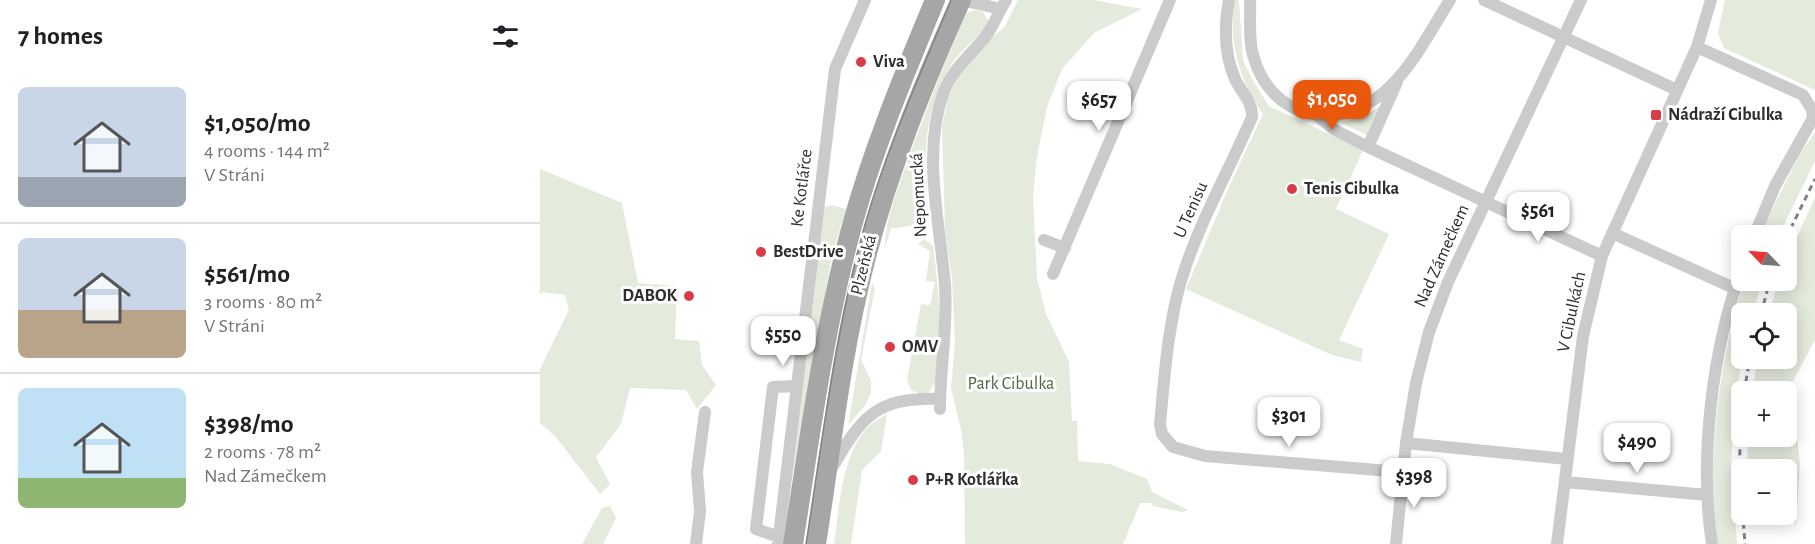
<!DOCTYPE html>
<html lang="en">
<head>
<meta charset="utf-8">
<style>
  :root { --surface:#fff; --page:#f2f2f2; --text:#202124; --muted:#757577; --line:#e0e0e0; --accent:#ea580c }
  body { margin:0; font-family:"Alegreya Sans",sans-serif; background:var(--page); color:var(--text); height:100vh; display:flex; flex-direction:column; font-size:22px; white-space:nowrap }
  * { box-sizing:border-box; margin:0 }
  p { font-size:20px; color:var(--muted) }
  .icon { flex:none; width:33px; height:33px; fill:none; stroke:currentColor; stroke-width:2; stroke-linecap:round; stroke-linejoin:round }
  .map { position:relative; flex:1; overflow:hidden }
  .details { display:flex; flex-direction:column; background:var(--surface); width:540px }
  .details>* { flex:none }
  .needle { width:39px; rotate:295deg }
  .controls { position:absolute; left:1191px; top:225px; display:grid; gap:12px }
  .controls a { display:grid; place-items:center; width:66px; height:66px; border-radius:9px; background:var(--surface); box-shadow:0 3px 15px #0003; font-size:30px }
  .price { position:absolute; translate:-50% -51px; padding:0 14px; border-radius:12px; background:#fff; color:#222; font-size:20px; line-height:39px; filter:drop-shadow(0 2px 3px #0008) }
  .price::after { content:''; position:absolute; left:50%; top:36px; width:18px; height:14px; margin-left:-9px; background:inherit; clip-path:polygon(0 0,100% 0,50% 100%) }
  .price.active { background:var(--accent); color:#fff }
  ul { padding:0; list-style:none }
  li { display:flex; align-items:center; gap:18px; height:150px; padding:0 18px }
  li+li { border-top:2px solid var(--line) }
  li span { display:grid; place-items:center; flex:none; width:168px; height:120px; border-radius:9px; color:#555 }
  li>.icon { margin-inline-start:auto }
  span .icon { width:72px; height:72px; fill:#fffc; stroke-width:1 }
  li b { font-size:26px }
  h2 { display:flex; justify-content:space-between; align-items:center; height:72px; padding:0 18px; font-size:26px }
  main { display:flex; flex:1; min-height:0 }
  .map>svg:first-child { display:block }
  .green { fill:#e4eadc }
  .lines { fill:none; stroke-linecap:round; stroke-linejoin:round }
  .street { stroke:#cbcbcb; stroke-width:12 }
  .primary { stroke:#a6a6a6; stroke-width:20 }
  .tram { stroke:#838383; stroke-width:1.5 }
  .rail { stroke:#838383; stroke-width:3; stroke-dasharray:6 4.5; stroke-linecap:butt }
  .poi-dot { fill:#d73d48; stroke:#fff; stroke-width:2 }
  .labels { text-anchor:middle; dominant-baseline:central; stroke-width:6; stroke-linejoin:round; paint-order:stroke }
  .poi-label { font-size:18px; font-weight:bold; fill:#2e2e2e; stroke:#fff; text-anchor:start }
  .street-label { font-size:18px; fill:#2e2e2e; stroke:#fff }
  .park-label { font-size:18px; fill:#51663f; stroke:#fff }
</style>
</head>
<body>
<main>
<section class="details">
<h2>7 homes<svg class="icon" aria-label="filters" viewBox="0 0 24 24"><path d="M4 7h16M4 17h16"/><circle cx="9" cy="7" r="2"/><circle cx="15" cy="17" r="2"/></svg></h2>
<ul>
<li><span style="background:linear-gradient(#c9d6e8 75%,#9aa5b1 0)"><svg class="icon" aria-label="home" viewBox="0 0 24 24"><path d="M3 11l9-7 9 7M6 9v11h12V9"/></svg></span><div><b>$1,050/mo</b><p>4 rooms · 144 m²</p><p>V Stráni</p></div></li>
<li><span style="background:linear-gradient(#c9d6e8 60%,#b9a48a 0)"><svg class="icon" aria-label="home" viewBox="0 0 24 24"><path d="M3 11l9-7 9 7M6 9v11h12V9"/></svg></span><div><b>$561/mo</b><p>3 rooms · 80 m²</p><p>V Stráni</p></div></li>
<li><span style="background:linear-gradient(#bfe0f5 75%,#8fb573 0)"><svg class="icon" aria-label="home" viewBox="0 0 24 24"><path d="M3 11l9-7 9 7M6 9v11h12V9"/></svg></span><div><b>$398/mo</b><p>2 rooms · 78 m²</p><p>Nad Zámečkem</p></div></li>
</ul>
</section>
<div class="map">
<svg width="1275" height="544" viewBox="0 0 1275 544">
  <rect width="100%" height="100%" fill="#fff"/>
  <path class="green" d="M478 0H553L602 9 554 33 522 69 507 107 496 162 493 198 497 278 506 314 529 362 532 421 537 420 538 461 570 464 607 479 612 492 648 510 642 512 613 506 612 503H600L583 544H425L424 454 421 429 411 388 415 343 412 278 405 230 402 127 408 98 420 73 450 38 464 28Z
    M695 0H699L703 60 712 79 729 106 823 150 796 209 849 234 799 340 823 349 821 362 792 355 646 289 688 189 723 114C700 81 687 40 695 0Z
    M1185 0H1275V90L1184 48 1178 33Z
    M436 10 443 12 449 22C440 36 428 44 417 57 397 82 386 123 386 154H377L376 183 387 182C387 214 388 227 351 228L345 248C345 222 355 196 364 172 382 118 404 66 426 13Z
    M843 104 829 136 801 123 828 114Z
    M1275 132V161L1239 235 1219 236 1260 154Z
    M0 169 82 203 98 283 137 286 135 339 159 341 162 365 176 385 157 409 146 390 90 388 81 424 56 457 70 484 60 494 15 436 0 423V369L29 310 25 295 3 292 0 294Z
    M1275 197V340L1252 383 1260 465 1256 525 1246 515V470L1207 469 1208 437 1246 436V392L1212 391 1218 359 1246 358V314L1229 313 1239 281 1246 280 1247 260Z
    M292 205 306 209 292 255 251 485 284 207Z
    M384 239 393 246C396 269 412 390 383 395L371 390 367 380 381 304 390 305 395 282 386 281 390 251 378 244Z
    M1204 281H1222L1213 313 1202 314V359L1194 408 1191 466 1197 544H1178C1165 464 1180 357 1204 281Z
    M332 283 335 289 321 360 331 380V393L326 404 308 425Z
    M347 414 341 451 322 470 311 544H294C299 509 302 454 328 427 333 422 341 418 347 414Z
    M70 506 76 518 63 544H42L62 508Z"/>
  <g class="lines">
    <path class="street" d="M421 0 461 9
      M689 0C684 27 684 54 695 79 701 92 713 102 712 117 688 173 651 237 637 296 627 338 624 381 620 424L622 434 633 447 665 456 862 472
      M710 0C711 17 708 38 713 55 730 118 795 133 843 93 872 69 890 31 910 0
      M944 0 1137 90
      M1157 47 1263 95 1272 110 1273 118 1235 186 1214 236
      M779 117 795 130 828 147 1062 256
      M828 147 857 82
      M1072 233 1194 288
      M504 240 525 248
      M513 274 630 0
      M400 409C400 367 408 327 405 285 400 223 382 154 403 94 412 69 430 56 446 36 454 25 459 11 466 0
      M866 443 1027 459
      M292 468C322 416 336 397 400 399
      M1025 482 1167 495
      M239 537 216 529 233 387 256 386
      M156 544 160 511 157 472 165 412
      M238 544 295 69 325 0
      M856 544 866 443 876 383 889 332 908 282 1041 0
      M1017 544 1043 336 1062 256 1157 47 1171 0
      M1172 544C1159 459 1172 349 1202 268"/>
    <path class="primary" d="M253 544C270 436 284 327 313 222 334 146 365 73 395 0
      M276 544C291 450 301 353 325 261 348 171 383 85 421 0"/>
    <path class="tram" d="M266 544C283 436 296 327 326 221 348 145 381 73 411 0"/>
    <path class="rail" d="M1246 238 1275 179
      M1221 314 1230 280
      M1204 392 1210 358
      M1202 418 1199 466 1205 544"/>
  </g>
  <g class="poi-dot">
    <circle cx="321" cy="62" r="6"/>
    <rect x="1110" y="109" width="12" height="12" rx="3"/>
    <circle cx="752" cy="189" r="6"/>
    <circle cx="221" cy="252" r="6"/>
    <circle cx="149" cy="296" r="6"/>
    <circle cx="350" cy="347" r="6"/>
    <circle cx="373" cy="480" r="6"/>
  </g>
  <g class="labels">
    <g class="poi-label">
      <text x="333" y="62">Viva</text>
      <text x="1128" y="115">Nádraží Cibulka</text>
      <text x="764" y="189">Tenis Cibulka</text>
      <text x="233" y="252">BestDrive</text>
      <text x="137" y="296" text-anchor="end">DABOK</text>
      <text x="362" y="347">OMV</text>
      <text x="385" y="480">P+R Kotlářka</text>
    </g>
    <g class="street-label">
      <text transform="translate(262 188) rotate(-83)">Ke Kotlářce</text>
      <text transform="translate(379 195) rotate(-93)">Nepomucká</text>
      <text transform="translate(651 210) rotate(-66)">U Tenisu</text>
      <text transform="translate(902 256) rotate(-66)">Nad Zámečkem</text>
      <text transform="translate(324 265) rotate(-76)">Plzeňská</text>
      <text transform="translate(1032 312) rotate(-78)">V Cibulkách</text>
    </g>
    <g class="park-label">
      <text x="471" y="384">Park Cibulka</text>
    </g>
  </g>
</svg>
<div class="controls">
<a><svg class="needle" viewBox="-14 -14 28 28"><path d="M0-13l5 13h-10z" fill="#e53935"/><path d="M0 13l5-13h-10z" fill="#757577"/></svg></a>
<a><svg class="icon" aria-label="locate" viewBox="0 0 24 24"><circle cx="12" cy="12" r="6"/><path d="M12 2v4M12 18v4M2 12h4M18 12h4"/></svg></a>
<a>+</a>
<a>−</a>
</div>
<b class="price active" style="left:792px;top:131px">$1,050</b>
<b class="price" style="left:559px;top:132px">$657</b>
<b class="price" style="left:998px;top:243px">$561</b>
<b class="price" style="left:243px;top:367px">$550</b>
<b class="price" style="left:749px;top:448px">$301</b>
<b class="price" style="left:1097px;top:474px">$490</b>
<b class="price" style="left:874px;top:509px">$398</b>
</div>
</main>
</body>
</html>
